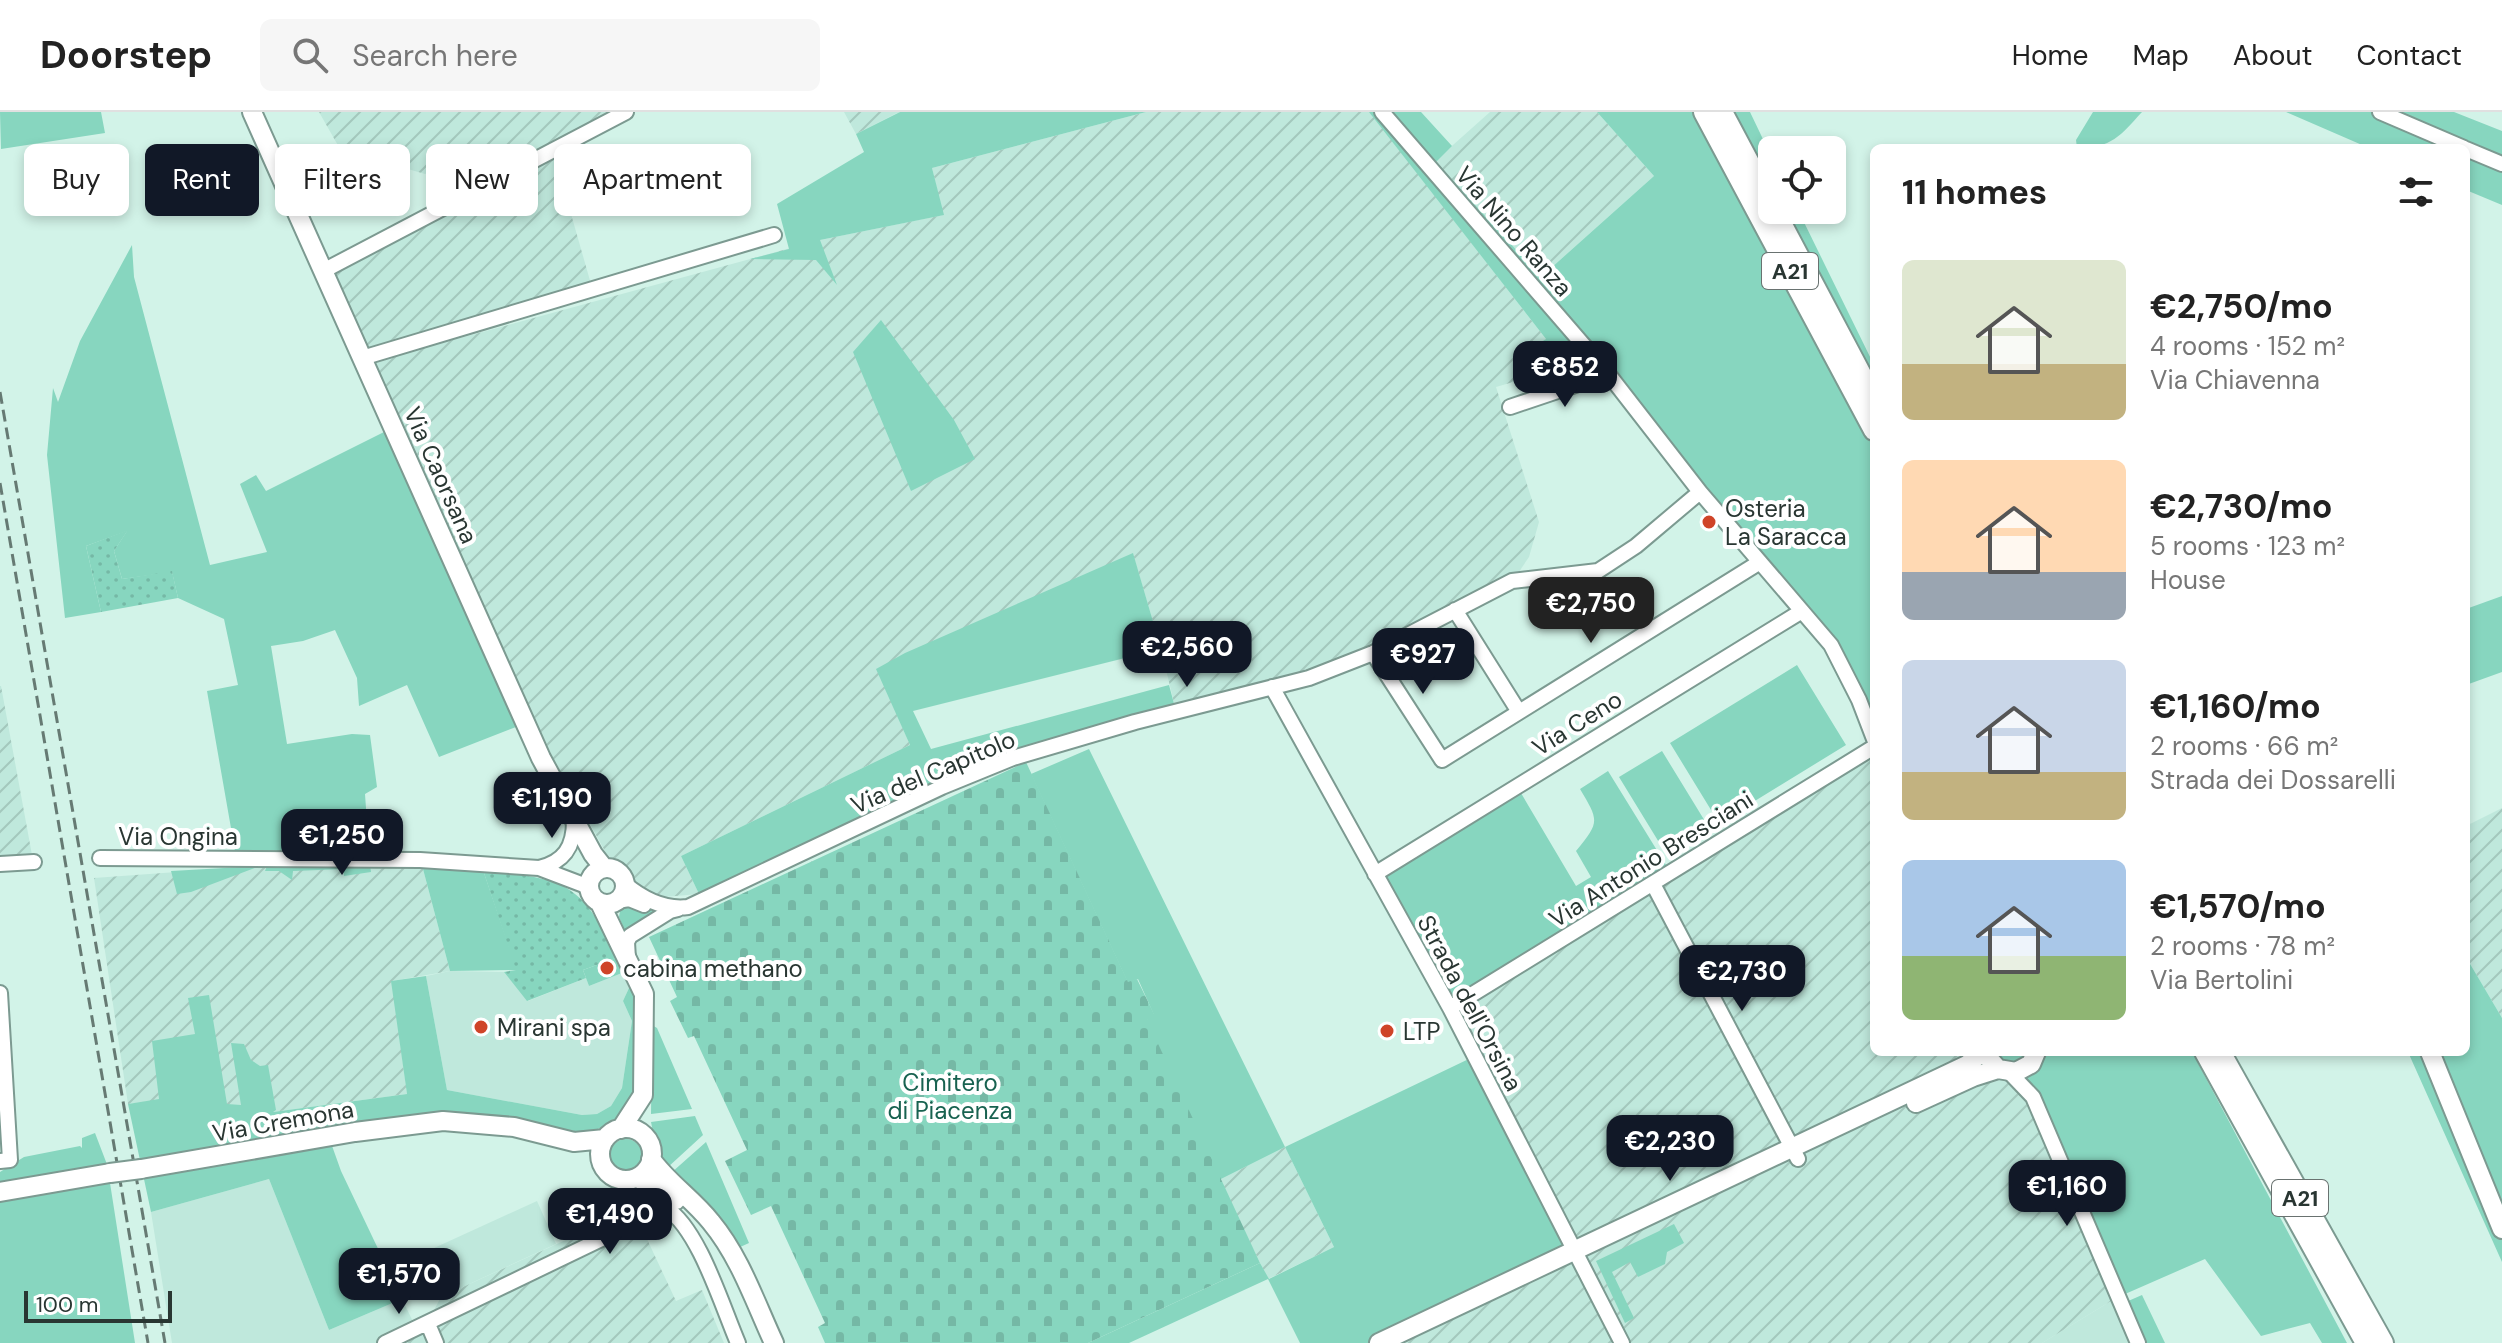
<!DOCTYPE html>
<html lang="en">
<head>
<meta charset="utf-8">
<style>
  :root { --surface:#fff; --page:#f6f6f6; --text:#222; --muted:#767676; --line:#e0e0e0; --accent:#111827 }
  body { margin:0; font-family:"DM Sans",sans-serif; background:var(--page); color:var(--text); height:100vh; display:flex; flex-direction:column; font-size:30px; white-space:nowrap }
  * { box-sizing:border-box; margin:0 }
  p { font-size:26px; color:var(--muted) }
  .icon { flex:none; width:44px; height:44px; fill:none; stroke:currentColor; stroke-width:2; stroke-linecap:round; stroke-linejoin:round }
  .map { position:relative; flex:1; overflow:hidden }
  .panel { position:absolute; left:1870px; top:32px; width:600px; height:912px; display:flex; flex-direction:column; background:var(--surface); border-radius:12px; box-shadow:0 4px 12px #0003 }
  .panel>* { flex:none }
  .guide { position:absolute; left:24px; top:32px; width:760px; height:72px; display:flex; gap:16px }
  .buttons { position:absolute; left:1758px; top:24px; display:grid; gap:16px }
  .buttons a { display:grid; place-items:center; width:88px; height:88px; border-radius:12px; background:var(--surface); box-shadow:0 4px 12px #0003; font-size:40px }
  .scale { position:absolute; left:24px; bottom:20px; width:148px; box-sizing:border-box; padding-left:8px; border:4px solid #293632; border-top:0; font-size:22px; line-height:28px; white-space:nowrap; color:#293632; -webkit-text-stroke:6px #fff; paint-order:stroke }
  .price { position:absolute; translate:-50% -68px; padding:0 18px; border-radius:16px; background:var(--accent); color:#fff; font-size:26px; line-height:52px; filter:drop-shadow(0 2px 4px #0008) }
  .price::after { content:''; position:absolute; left:50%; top:48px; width:24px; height:18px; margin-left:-12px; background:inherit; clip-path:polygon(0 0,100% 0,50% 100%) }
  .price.on { background:#222; color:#fff }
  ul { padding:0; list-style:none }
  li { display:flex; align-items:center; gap:24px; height:200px; padding:0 32px }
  li span { display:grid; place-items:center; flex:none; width:224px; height:160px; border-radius:12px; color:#555 }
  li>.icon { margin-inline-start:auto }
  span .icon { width:96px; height:96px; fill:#fffc; stroke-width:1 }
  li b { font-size:34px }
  h2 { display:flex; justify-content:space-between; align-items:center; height:96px; padding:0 32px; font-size:34px }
  .chip { padding:0 28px; border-radius:12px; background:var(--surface); box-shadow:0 4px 12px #0003; font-size:28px; line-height:72px }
  .chip.on { background:var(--accent); color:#fff }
  header { display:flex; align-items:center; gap:48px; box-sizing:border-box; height:112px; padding:0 40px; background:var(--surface); border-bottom:2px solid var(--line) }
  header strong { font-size:38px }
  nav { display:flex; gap:44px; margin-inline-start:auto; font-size:28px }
  .search { width:560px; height:72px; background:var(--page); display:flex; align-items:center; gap:20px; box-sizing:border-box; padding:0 28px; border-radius:12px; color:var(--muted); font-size:30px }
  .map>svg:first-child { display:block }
  .built { fill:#bfe8dc }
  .industrial { fill:url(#industrial-furrows) }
  .green { fill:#87d6bf }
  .cemetery { fill:url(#cemetery-stones) }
  .garden { fill:url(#garden-dots) }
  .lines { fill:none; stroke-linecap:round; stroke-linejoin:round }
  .minor-casing { stroke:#7c9a91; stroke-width:18 }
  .major-casing { stroke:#7c9a91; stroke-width:22 }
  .highway-casing { stroke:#7c9a91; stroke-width:24 }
  .minor { stroke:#fff; stroke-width:14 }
  .major { stroke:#fff; stroke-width:18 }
  .highway { stroke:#fff; stroke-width:20 }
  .rail { stroke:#667a73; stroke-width:3; stroke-dasharray:12 6; stroke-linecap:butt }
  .major-bridge-casing { stroke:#7c9a91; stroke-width:22; stroke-linecap:butt }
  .major-bridge { stroke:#fff; stroke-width:18 }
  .poi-dot { fill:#cf4428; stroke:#fff; stroke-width:3 }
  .labels { text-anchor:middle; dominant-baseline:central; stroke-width:8; stroke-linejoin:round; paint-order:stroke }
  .shield { fill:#fff; stroke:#697270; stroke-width:2 }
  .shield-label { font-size:22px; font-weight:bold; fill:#293632 }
  .street-label { font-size:24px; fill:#293632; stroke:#fff }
  .poi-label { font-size:24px; fill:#293632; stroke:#fff; text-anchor:start }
  .park-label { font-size:24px; fill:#186250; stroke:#fff }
</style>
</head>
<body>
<header>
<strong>Doorstep</strong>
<div class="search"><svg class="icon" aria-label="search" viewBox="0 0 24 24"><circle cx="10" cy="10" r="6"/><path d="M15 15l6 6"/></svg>Search here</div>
<nav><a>Home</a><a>Map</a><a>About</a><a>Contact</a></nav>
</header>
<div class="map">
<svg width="2502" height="1231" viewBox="0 0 2502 1231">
  <defs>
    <pattern id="industrial-furrows" width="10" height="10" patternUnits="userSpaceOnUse" patternTransform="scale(2)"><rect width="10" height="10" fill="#bfe8dc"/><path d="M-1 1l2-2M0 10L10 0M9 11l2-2" fill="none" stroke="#a4c8bd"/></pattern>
    <pattern id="cemetery-stones" width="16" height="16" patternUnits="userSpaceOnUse" patternTransform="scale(2)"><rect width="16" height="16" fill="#87d6bf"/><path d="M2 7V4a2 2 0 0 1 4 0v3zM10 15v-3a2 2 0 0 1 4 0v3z" fill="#75b8a5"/></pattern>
    <pattern id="garden-dots" width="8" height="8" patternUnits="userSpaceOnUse" patternTransform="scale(2)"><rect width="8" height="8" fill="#87d6bf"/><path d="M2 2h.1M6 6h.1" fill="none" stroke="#75b8a5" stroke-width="1.8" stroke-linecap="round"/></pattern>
  </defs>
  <rect width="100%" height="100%" fill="#d2f3e8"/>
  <path class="built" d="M450 859 504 860 528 889 586 866 589 874 622 861 629 876 623 889 632 909 622 976 611 994 597 1002 582 1003 447 978 426 864Z
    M269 1067 329 1218 402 1187 420 1224 404 1231H172L151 1100Z
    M537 1089 556 1132 441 1185 421 1142Z
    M2116 1186 2136 1231H2042Z"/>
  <path class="industrial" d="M319 0H627L553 39 591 172 366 236 330 161 484 69 469 42 425 62 340 37Z
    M844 0H899L856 22Z
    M1146 0H1370L1546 227 1517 245 1527 266 1496 275 1539 410 1529 445 1512 470 1371 541 1176 599 1161 537 1133 442 877 557 910 633 681 744 699 782 664 785 649 781 638 774 606 741 552 644 372 250 820 128 943 103 932 56Z
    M1490 0H1597L1654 64 1541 165 1435 49Z
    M0 574H1L32 743 0 746Z
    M1874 635V940H1985L2018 974 2036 1002 2116 1186 2042 1231H1391L1579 1144 1448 896Z
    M2502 696V906L2466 845V714Z
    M370 753 423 757 450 859 392 869 407 982 177 1013 159 988 128 992 94 766 260 754Z
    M1285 1035 1334 1135 1268 1167 1219 1068Z
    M639 1110 676 1189 702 1178 724 1231H404L420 1224 441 1185 581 1121 588 1134Z"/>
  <path class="green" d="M0 0H101L105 21 1 37Z
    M900 0H1146L932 56 944 103 820 128 837 173 816 148 750 147 789 137 777 92 864 40 856 22Z
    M1369 0H1421L1452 34 1436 50 1541 165 1654 64 1597 0H1750L1772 46V98H1798L1874 253V633L1831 533 1607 259 1527 266 1516 245 1546 227Z
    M2093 0H2142C2120 24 2112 36 2077 36L2076 28Z
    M2286 0H2454L2502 19V93L2466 78V36H2369Z
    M132 133 134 165 210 453 267 440 240 372 256 363 266 379 386 319 516 615 439 645 407 573 359 594 357 566 335 518 303 529 271 534 287 632 352 622 370 623 377 675 365 682 369 739H235L207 579 238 573 224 507 178 486 172 460 122 467 114 439 127 419 86 434 101 500 65 506 47 343 53 276 58 290 80 229Z
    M881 208 954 308 975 347 911 379 853 240Z
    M1133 441 1161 537 913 599 931 637 1169 573 1176 599 945 670 699 782 681 744 910 633 876 557 905 541Z
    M2502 484V560L2466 573V497Z
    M1797 553 1846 633 1719 711 1670 631Z
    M1089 637 1285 1035 1475 944 1575 1137 1377 1231H1300L1268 1167 1129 1231H1088L1260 1151 1269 1167 1334 1135 1285 1035 1219 1068 1146 908 1154 903 1138 867 1128 871 1031 662Z
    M1662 639 1711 719 1668 745 1619 665Z
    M1608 659 1671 761 1450 895 1375 762 1518 676 1576 774 1591 765 1576 739C1600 710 1599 709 1580 677Z
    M370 753 371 760 344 764 343 757 293 759 292 768 279 759H265L267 754Z
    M260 754 191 780 177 782 171 759Z
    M423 757 483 758 517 858 450 859Z
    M630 791 662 801 625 819 619 805 621 793Z
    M2466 845 2502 906V1150L2408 940H2466Z
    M616 846 622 861 589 874 583 858Z
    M426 864 447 978 582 1003 597 1002 611 994 622 976 632 909 623 889 629 876 633 874 637 886C636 903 640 972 635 984 628 1000 610 1015 594 1018 560 1024 525 1006 491 1003 435 997 381 1008 326 1017L341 1059 402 1187 329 1218 269 1067 151 1100 128 992 159 987 152 929 195 922 188 886 209 883 227 992 241 993 231 931 244 932 251 948 260 954 268 953 276 998 273 1000 407 982 391 869Z
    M652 913 657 916 692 997 651 1002Z
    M1985 940H2192L2347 1231H2322L2310 1211 2261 1224 2205 1147 2116 1186 2036 1002 2018 974 2000 964Z
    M695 1004 703 1023 667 1056 656 1035 651 1010Z
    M95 1021 108 1055 0 1073V1060L24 1045 80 1034 82 1036V1026Z
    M610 1043a16 16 0 1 1 32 0a16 16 0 1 1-32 0Z
    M706 1030 749 1131 738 1136 671 1061Z
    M110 1071 135 1231H0V1089Z
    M637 1071 649 1081 655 1093 623 1107 617 1099 621 1083Z
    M1674 1112 1684 1131 1667 1140 1665 1152 1638 1165 1630 1150 1612 1160 1634 1206 1625 1211 1596 1149Z
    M2142 1183 2165 1231H2136L2119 1193Z"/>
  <path class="cemetery" d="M1026 650 1128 870 1137 867 1155 904 1147 908 1260 1151 1088 1231H825L818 1215 825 1211 771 1094 751 1103 725 1049 747 1038 694 924 688 926 670 889 677 885 649 825Z"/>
  <path class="garden" d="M128 418 114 439 122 467 172 459 178 486 101 500 86 434Z
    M483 758C562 767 583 768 616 846L583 858 586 866 527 889 504 860 516 858Z"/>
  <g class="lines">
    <g class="minor-casing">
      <path id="minor" d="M1382 0 1606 259 1700 380 1831 533 1859 588 1874 627
        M2380 0 2464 36
        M2466 37 2502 52
        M323 159 626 0
        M362 246 774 123
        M1510 295 1608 262
        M1455 498 1519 600
        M1373 541 1442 648 1760 450
        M1272 575 1450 896 1622 1231
        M100 746 420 748 539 756 589 775
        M0 752 34 750
        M539 756C564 750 574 735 574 709
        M1375 762 1802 499
        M625 772C643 787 664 798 688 795L942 675 1013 646 1135 610 1309 566 1373 541 1512 469 1598 459 1636 434 1700 380
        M1653 772 1798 1047
        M617 789 629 787 644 793
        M628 847 627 830 630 824 670 799 678 797
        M0 881 10 1048 0 1049
        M1450 896 1874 635
        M2010 961 2033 985 2138 1231
        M428 1212 436 1231
        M385 1231 666 1096C699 1117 722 1194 738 1231"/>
    </g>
    <g class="major-casing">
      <path id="major" d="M252 0 541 646 593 742 604 756
        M589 774a18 18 0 1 1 36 0a18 18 0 1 1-36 0Z
        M600 791 644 882 643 983 621 1017
        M2430 940 2502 1117
        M1990 948 1998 957 2016 960 2031 952 2036 940
        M1916 991 1973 965 1998 957
        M600 1042a26 26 0 1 1 52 0a26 26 0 1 1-52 0Z
        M651 1047C668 1071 693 1087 711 1110 740 1145 755 1190 774 1231
        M141 1057 355 1020 443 1009 514 1015 574 1030 605 1027
        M637 1066 655 1074 676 1088
        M0 1080 110 1061
        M1379 1231 1967 953 1982 940"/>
    </g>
    <g class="highway-casing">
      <path id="highway" d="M1704 0 1874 318
        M1722 0 1772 94
        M1774 98 1874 287
        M2205 940 2366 1231
        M2220 940 2383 1231"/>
    </g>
    <use href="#minor" class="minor"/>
    <use href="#major" class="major"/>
    <use href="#highway" class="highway"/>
    <path class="rail" d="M0 280 165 1231
      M0 371 148 1231"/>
    <g class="major-bridge-casing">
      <path id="major-bridge" d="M110 1061 141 1057"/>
    </g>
    <use href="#major-bridge" class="major-bridge"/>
  </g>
  <g class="poi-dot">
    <circle cx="1709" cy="410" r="8"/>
    <circle cx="607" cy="856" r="8"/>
    <circle cx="481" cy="915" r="8"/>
    <circle cx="1387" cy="919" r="8"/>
  </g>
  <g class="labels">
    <g class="shield">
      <rect x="1762" y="141" width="56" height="36" rx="6"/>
      <rect x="2272" y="1068" width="56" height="36" rx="6"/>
    </g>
    <g class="shield-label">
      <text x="1790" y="159">A21</text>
      <text x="2300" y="1086">A21</text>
    </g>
    <g class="street-label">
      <text transform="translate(1514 119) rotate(49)">Via Nino Ranza</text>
      <text transform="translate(441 363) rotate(66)">Via Caorsana</text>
      <text transform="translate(1577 611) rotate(-32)">Via Ceno</text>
      <text transform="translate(933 660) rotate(-23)">Via del Capitolo</text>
      <text x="178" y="724">Via Ongina</text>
      <text transform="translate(1651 747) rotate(-32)">Via Antonio Bresciani</text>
      <text transform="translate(1470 891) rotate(62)">Strada dell'Orsina</text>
      <text transform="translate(283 1009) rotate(-10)">Via Cremona</text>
    </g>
    <g class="poi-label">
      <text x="1725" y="396">Osteria<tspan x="1725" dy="28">La Saracca</tspan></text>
      <text x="623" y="856">cabina methano</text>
      <text x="497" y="915">Mirani spa</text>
      <text x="1403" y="919">LTP</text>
    </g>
    <g class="park-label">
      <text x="950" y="970">Cimitero<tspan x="950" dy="28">di Piacenza</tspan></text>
    </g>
  </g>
</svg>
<div class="buttons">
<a><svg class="icon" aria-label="locate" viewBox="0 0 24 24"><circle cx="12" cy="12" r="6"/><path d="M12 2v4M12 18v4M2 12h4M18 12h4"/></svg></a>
</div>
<div class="scale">100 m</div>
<b class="price" style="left:1565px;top:297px">€852</b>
<b class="price on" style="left:1591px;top:533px">€2,750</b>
<b class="price" style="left:1187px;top:577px">€2,560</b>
<b class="price" style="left:1423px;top:584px">€927</b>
<b class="price" style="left:552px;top:728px">€1,190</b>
<b class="price" style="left:342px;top:765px">€1,250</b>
<b class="price" style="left:1742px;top:901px">€2,730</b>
<b class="price" style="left:1670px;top:1071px">€2,230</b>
<b class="price" style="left:2067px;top:1116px">€1,160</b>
<b class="price" style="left:610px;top:1144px">€1,490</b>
<b class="price" style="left:399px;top:1204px">€1,570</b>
<div class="guide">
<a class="chip">Buy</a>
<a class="chip on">Rent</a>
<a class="chip">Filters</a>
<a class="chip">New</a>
<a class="chip">Apartment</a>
</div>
<section class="panel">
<h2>11 homes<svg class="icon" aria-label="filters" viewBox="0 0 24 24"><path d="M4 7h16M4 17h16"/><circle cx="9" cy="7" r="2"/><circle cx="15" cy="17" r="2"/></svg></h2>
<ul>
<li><span style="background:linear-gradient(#dfe7d0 65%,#c2b280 0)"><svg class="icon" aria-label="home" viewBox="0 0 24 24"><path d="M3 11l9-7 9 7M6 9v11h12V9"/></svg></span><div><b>€2,750/mo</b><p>4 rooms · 152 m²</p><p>Via Chiavenna</p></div></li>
<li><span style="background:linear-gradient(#ffd9b3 70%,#9aa5b1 0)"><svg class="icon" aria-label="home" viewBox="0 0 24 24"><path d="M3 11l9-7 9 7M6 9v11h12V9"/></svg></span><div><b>€2,730/mo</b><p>5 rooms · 123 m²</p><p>House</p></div></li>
<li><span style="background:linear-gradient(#c9d6e8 70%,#c2b280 0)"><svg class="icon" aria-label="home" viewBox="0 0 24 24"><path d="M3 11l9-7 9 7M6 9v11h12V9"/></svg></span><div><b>€1,160/mo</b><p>2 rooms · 66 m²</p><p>Strada dei Dossarelli</p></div></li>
<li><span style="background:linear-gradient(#a9c7e8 60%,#8fb573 0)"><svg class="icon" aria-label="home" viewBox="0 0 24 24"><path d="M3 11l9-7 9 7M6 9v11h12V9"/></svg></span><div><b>€1,570/mo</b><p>2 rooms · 78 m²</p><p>Via Bertolini</p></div></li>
</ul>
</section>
</div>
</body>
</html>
